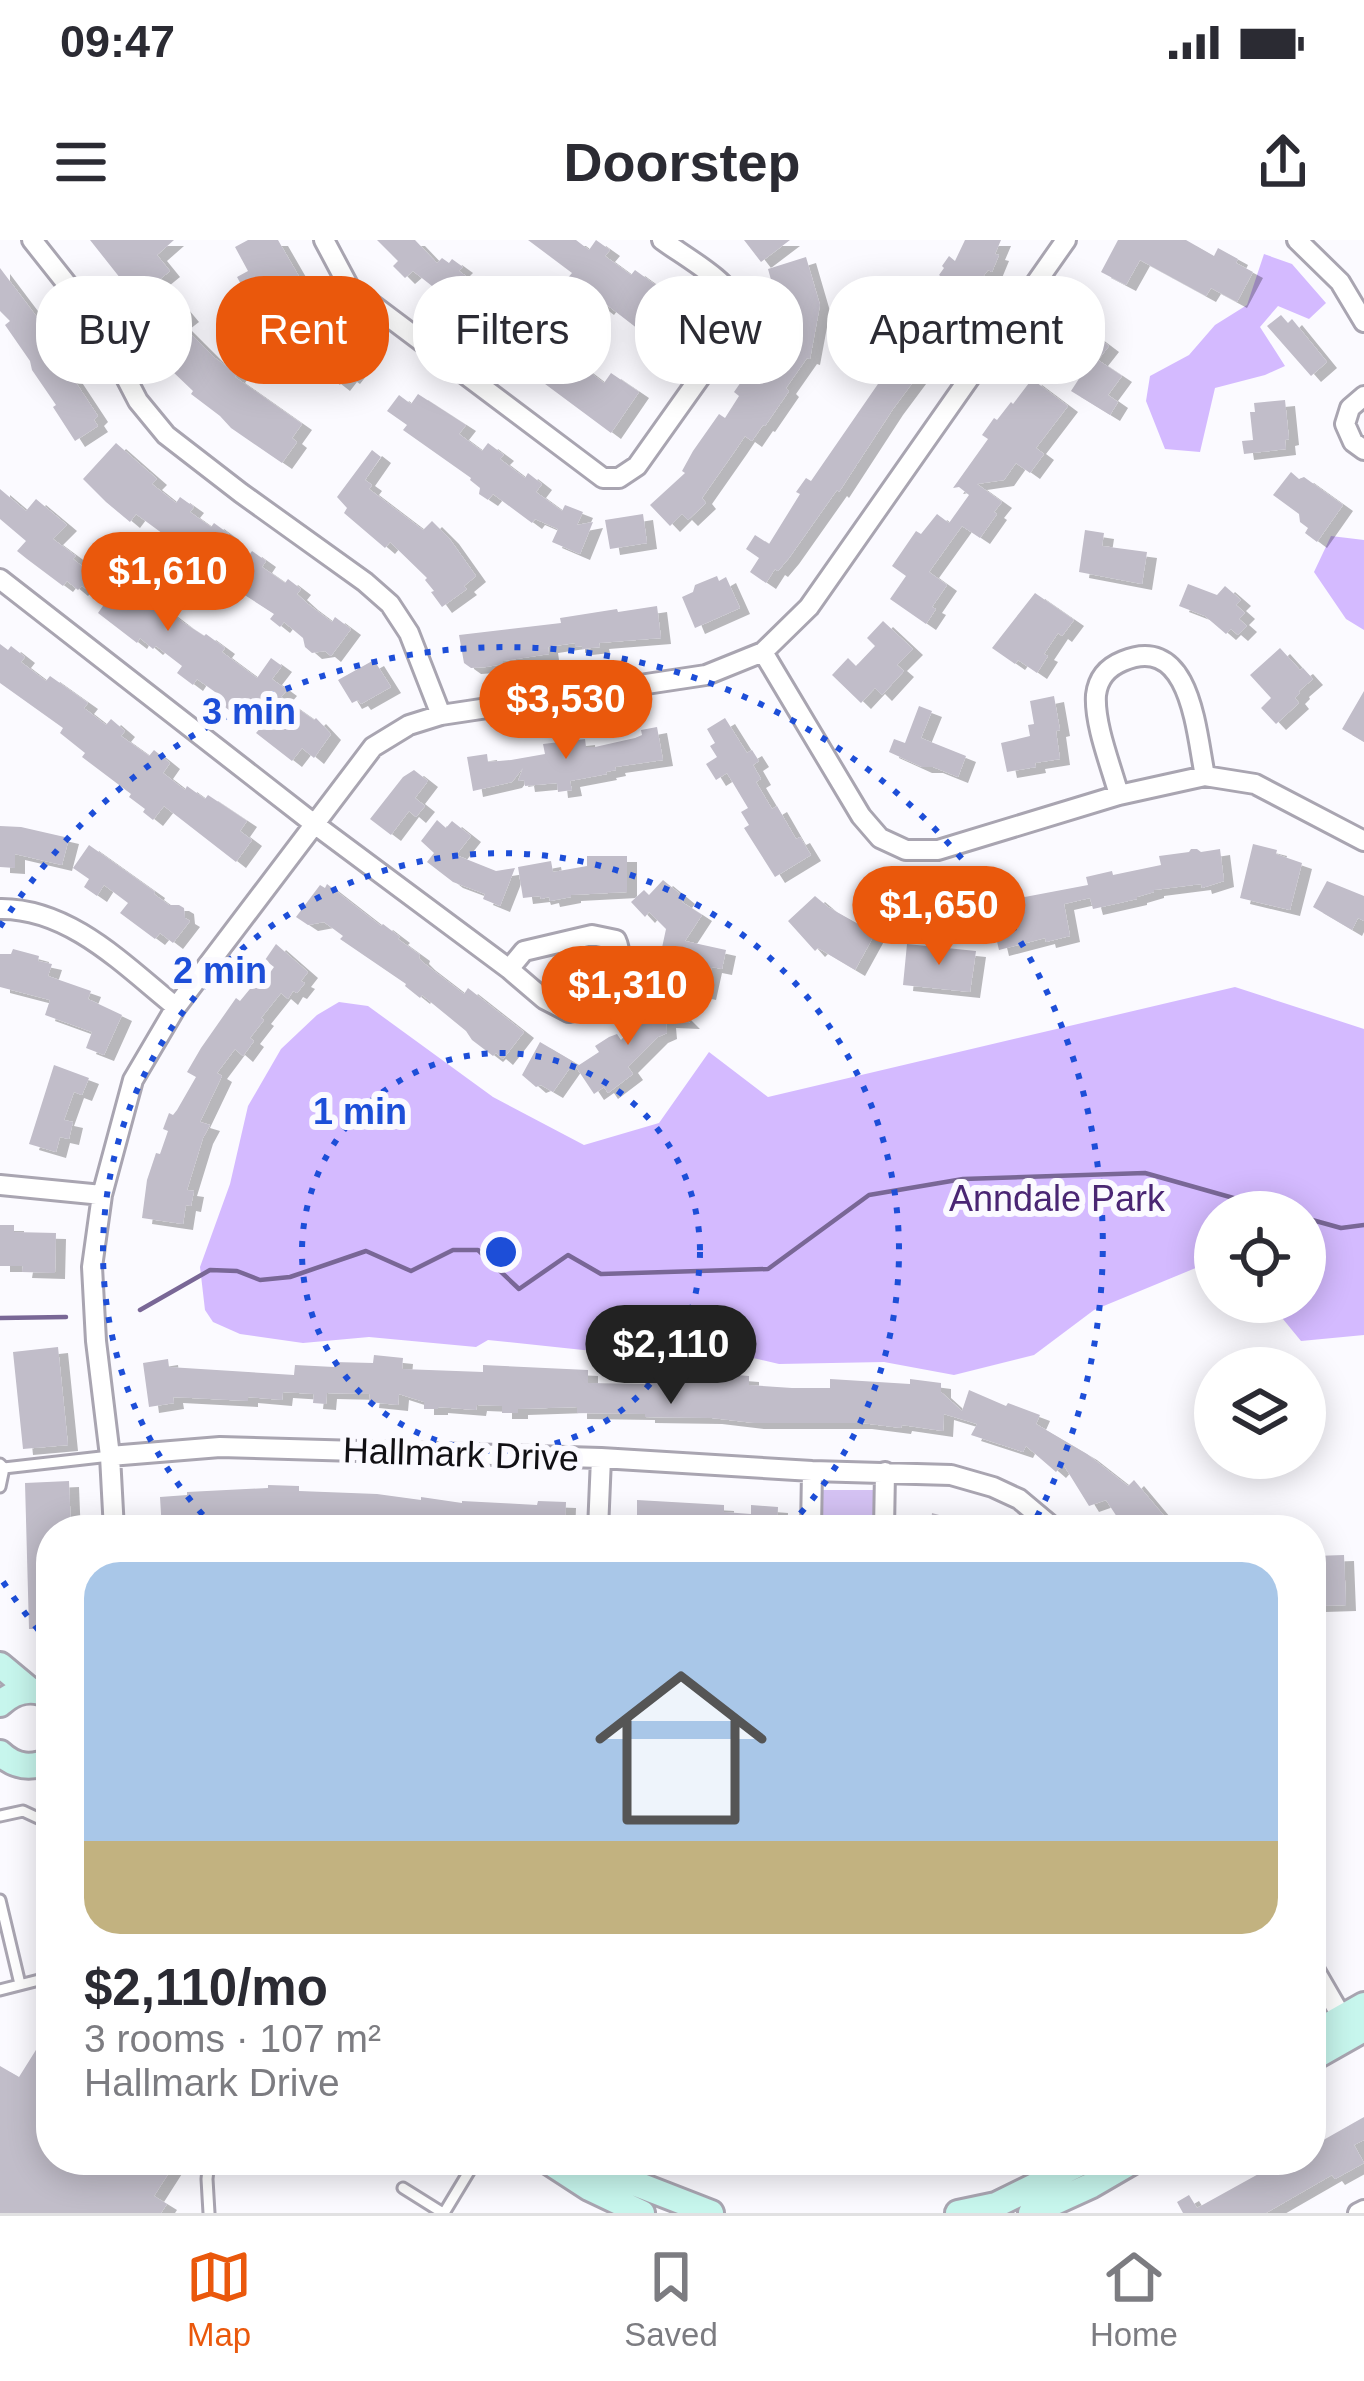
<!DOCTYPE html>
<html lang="en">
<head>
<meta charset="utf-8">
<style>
  :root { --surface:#fff; --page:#f7f7f7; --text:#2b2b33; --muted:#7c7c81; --line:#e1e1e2; --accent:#ea580c }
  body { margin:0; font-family:Helvetica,sans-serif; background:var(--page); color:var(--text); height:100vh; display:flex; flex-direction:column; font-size:45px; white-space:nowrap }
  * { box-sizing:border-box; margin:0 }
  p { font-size:39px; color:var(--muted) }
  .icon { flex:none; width:66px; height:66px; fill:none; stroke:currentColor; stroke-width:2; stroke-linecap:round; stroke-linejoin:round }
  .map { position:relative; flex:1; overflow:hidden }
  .side { position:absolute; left:36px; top:1275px; width:1290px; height:660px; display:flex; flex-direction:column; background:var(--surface); border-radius:48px; box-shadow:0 6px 30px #0003 }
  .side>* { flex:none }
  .top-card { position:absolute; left:36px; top:36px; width:1293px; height:108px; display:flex; gap:24px }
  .controls { position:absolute; left:1194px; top:951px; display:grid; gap:24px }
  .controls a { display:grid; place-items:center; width:132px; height:132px; border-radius:50%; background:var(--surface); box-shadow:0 6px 30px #0003; font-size:60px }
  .price { position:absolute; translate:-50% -102px; padding:0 27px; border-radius:42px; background:var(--accent); color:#fff; font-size:39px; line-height:78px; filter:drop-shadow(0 3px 6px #0008) }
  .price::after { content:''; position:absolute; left:50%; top:72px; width:36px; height:27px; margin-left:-18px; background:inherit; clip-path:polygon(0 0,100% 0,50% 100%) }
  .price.selected { background:#222; color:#fff }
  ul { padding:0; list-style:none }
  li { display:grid; align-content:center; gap:24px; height:636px; padding:0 48px }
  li+li { border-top:3px solid var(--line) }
  li span { display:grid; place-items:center; height:372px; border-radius:36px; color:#555 }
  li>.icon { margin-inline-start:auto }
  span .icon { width:216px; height:216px; fill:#fffc; stroke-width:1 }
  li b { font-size:51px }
  .tag { padding:0 42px; border-radius:48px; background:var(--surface); box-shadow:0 6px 30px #0003; font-size:42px; line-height:108px }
  .tag.selected { background:var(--accent); color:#fff }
  .status { display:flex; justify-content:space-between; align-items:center; height:84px; padding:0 60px; background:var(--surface); direction:ltr }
  .status svg { height:33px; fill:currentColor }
  header { display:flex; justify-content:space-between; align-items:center; height:156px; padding:0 48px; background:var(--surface); font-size:54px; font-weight:700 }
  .tabs { display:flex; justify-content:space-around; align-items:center; height:168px; border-top:3px solid var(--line); background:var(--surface); font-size:33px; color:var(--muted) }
  .tabs a { display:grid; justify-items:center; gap:6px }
  .tabs .selected { color:var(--accent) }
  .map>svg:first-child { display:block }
  .green { fill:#d4c2f3 }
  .forest { fill:#d4baff }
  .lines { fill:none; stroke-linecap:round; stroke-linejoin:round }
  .stream { stroke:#796796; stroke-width:4.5 }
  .building { fill:#c1bdc9; filter:url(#shadow) }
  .lane-casing { stroke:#a9a5b1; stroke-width:15 }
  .street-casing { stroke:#a9a5b1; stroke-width:24 }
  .secondary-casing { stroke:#a9a5b1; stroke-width:30 }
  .lane { stroke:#fff; stroke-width:9 }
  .street { stroke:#fff; stroke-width:18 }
  .secondary { stroke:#c7f6ed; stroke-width:24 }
  .ring { fill:none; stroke:#1d4ed8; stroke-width:6; stroke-dasharray:6 12 }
  .labels { text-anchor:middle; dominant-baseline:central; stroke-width:12; stroke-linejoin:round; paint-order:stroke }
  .park-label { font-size:36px; fill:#4a2673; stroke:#fbfaff }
  .street-label { font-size:36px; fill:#111014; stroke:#fbfaff }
  .centre { fill:#1d4ed8; stroke:#fbfaff; stroke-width:6 }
  .ring-label { font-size:36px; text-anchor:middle; font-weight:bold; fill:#1d4ed8; stroke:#fbfaff; stroke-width:12; stroke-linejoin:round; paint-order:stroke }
</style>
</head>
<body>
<div class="status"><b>09:47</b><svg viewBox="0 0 49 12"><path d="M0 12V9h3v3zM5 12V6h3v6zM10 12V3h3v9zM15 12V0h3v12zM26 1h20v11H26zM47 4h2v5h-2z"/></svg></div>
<header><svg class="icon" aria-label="menu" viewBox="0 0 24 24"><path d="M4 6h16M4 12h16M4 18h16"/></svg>Doorstep<svg class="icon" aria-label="share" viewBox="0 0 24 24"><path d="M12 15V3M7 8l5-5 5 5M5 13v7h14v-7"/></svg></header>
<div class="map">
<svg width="1364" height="1973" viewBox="0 0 1364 1973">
  <defs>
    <filter id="shadow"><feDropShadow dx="10" dy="6" stdDeviation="0" flood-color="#0004"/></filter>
  </defs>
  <rect width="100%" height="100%" fill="#fbfaff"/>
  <path class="green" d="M821 1250H874L873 1290H820Z"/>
  <path class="forest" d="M1264 14 1292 24 1326 63 1309 79 1278 66 1260 87 1285 126 1265 135 1215 148 1200 212 1165 209 1146 161 1150 136 1189 115 1215 85 1247 65Z
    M1331 296 1364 300V390L1346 379 1314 332Z
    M1235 747 1364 789V1095L1301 1101 1269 1062H1305V972H1215V1020L1094 1070 1034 1115 954 1135 884 1122 779 1124 731 1113 602 1112 488 1100 476 1107 369 1097 303 1103 240 1094 213 1082 205 1070 200 1027 230 944 248 866 281 809 317 775 339 762 368 766 493 857 584 905 659 883 709 812 768 857Z"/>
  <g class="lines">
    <path class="stream" d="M1305 978 1341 988 1364 985
      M140 1070 210 1030 237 1031 260 1040 290 1037 366 1011 411 1031 453 1010H478L519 1049 568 1015 601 1034 768 1029 869 955 963 939 1145 933 1283 972
      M0 1078 66 1077"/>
  </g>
  <path class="building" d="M90 0H174L157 15 170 31 159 40 189 76 180 83 215 118 237 134 235 137 302 184 292 198 297 202 282 223 231 188 220 176 191 154 193 151 171 130 176 125 172 121 174 119 148 87 153 83 151 77Z
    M248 0H278L308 52 300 56 356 102 351 108 365 119 350 138 347 136 340 145 317 127 318 125 283 95 278 99 255 56 249 59 237 37 248 31 235 7Z
    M377 0H415L437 23 442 18 449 23 452 19 463 27 459 31 466 36 463 40 496 65 501 59 547 93 545 96 555 106 604 143 611 133 639 152 611 193 498 109 504 101 483 85 478 91 431 58 437 50 413 31 405 38 393 26 398 21Z
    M528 0H576L589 10 596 0 610 10 605 16 631 35 635 30 683 65 676 75 688 83 669 108 662 103 660 106 607 65 604 69 566 40 572 33Z
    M744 0H790L761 22Z
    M965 0H1001L995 14 999 15 992 32 988 30 949 83 954 87 893 169 839 252 837 250 789 318 778 331 775 329 766 343 750 332 759 318 746 309 755 295 769 304 800 254 796 252 806 238 811 241 909 99 906 96 911 90 907 87 915 76 917 78 943 38 939 35 944 28 942 26 949 16 955 21Z
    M1118 0H1186L1214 16 1218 8 1238 19 1236 23 1253 32 1237 62 1211 48 1206 56 1140 20 1126 45 1101 32Z
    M806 17 820 65 810 119 807 118 786 148 789 151 765 186 763 185 752 201 745 196 737 208 702 258 706 263 688 280 682 274 670 286 650 265 685 233 682 231 693 211 719 174 725 178 739 156 734 152 750 129 764 139 774 88 790 90 776 46 773 47 768 29Z
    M0 28 49 93 70 127 67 129 98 176 94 180 98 186 75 201 53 167 56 165 32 130 30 121 5 85 10 81 0 71Z
    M1068 75 1109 106 1098 120 1122 136 1108 155 1118 162 1110 175 1071 151 1086 128 1078 123 1084 113 1056 92Z
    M1281 75 1288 83 1292 79 1327 122 1311 136 1267 86Z
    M1032 139 1068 166 1036 208 1044 214 1030 233 1016 223 1004 240 977 244 1002 262 994 272 997 274 980 298 962 286 929 332 947 345 932 367 936 369 926 384 890 359 906 336 892 326 916 291 921 294 937 274 949 283 969 255 959 247 953 248 988 199 982 195 994 178 997 180 1011 162 1013 164Z
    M418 154 466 185 459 194 482 211 488 203 504 215 500 219 525 238 528 233 542 244 536 252 562 271 565 265 583 272 577 285 593 282 580 314 552 302 558 289 535 279 532 283 493 254 488 260 479 254 480 248 470 240 471 238 403 190 407 185 387 171 399 155 411 164Z
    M1285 160 1289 199 1285 200 1286 209 1244 214 1242 201 1253 200 1250 172H1255L1254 163Z
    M116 203 157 239 152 244 176 263 180 257 194 267 190 272 211 287 214 283 229 294 224 301 247 318 252 311 266 321 262 327 285 343 288 339 301 349 297 354 308 364 332 382 335 377 351 389 331 416 325 411 312 413 305 407 303 398 284 382 280 387 270 379 274 374 237 350 240 346 215 328 213 330 197 319 136 274 130 282 106 262 83 239Z
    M372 210 381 217 365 240 372 245 369 249 423 290 432 281 449 298 476 336 464 346 467 349 442 367 431 352 434 351 425 340 427 338 390 302 385 308 344 273 347 268 337 257Z
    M1291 232 1299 239 1304 237 1343 265 1317 302 1305 293 1308 288 1300 282 1299 274 1273 255Z
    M0 249 26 271 36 259 67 285 53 299 76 316 73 319 96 337 109 320 135 339 142 346 139 349 184 383 204 396 206 394 225 408 222 412 257 438 271 418 282 426 272 439 287 450 281 457 314 480 316 478 331 494 314 518 302 508 292 521 256 493 262 486 237 468 233 473 218 462 222 457 197 439 193 445 177 433 182 426 156 406 153 409 140 398 137 403 98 373 105 363 82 346 78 350 67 341 63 346 27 319 17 311 26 301 0 279Z
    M643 274 647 303 610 309 605 280Z
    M1085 290 1104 293 1102 306 1147 312 1142 344 1079 332Z
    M717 336 719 341 726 337 740 368 695 388 682 357 693 352 695 345Z
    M1188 344 1217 355 1225 346 1241 360 1236 365 1245 373 1239 379 1247 386 1238 395 1231 389 1226 394 1205 376 1179 366Z
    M1035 353 1074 380 1062 396 1058 393 1044 414 1048 416 1037 433 1018 420 1015 424 992 408Z
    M657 366 661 398 599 403 600 407 582 409V406L575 407V403L548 407 549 414 503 421V424L486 427 471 428 464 423 459 395 561 383 560 378 617 369 618 372Z
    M883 381 913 409 897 425 904 431 882 455 875 448 861 463 832 435 848 418 856 426 875 406 867 398Z
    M0 404 8 410 11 406 25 417 21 422 46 441 50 436 88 463 84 468 106 485 111 479 125 491 121 496 149 516 154 510 170 523 163 533 185 550 187 546 205 559 208 555 247 581 240 591 252 600 236 622 164 566 153 580 143 572 145 569 129 557 131 554 82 517 85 513 60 493 63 488 0 443Z
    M1280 408 1300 430 1303 428 1313 439 1299 451 1300 453 1295 458 1299 463 1276 484 1261 468 1271 458 1250 435Z
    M374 420 391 447 361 464 358 460 352 463 338 440Z
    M1364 451V502L1342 489Z
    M1054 456 1060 490 1056 491 1060 519 1035 523 1036 527 1007 532 1001 503 1030 496 1028 485 1034 484 1030 461Z
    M919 466 932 471 921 498 966 516 958 537 933 527H922L889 512 894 499 905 503Z
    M725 478 747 513 752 510 759 521 753 525 761 539 756 542 772 569 777 566 796 599 800 597 811 615 775 637 744 588 749 585 741 572 748 568 727 533 716 540 706 524 717 517 710 506 715 503 707 489Z
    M657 487 663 520 615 527 616 530 606 532 607 534 570 541 572 550 558 552 557 543 525 546 524 540 518 541 523 528 512 542 473 551 467 517 487 514 488 522 511 520 545 514 543 504 585 499 586 507H595L635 498 642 495 641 490Z
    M414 530 428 541 415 558 425 566 416 577 409 571 391 595 370 579 403 537Z
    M437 580 446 588 452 581 471 596 456 615 496 631 515 628 500 666 483 659 485 654 453 642 427 622 434 613 421 601Z
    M0 586 21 587 69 598 62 625 15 614V628L0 627Z
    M1253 604 1277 610 1276 614 1302 623 1290 670 1240 658Z
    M89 605 155 652 154 654 169 665H179L184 668 185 678 190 681 173 703 160 693 155 699 120 673 128 663 104 645 97 656 84 647 89 639 73 628Z
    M1191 609H1197L1201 612 1220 609 1224 641 1202 648 1201 644 1154 650V652L1137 657V659L1093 669 1090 658 1064 664 1070 696 1046 702 1045 698 999 710 988 664 1088 645 1086 637 1112 631 1113 635 1161 625 1159 616 1189 612Z
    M587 616H627V652L571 655V657L550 661 549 657 541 659 540 656 523 658 518 627 551 621 553 632 587 626Z
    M663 640 685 658 682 662 702 675 685 701 726 710 722 729 712 727 706 754 676 747 682 721 660 717 666 689 649 672 645 677 631 662 644 650 649 655Z
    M1327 641 1364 656V681L1358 678 1352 690 1313 667Z
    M327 644 381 686 383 684 400 697 398 699 420 715 419 718 425 724 464 754 468 748 524 792 503 819 496 813 493 816 472 800 466 791 422 755 420 758 405 746 406 744 340 699 343 696 324 682 308 685 296 677 320 645 325 648Z
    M815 656 828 667 860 685 862 682 877 690 855 730 818 708 815 711 788 681Z
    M276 704 308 732 301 741 305 743 297 753 293 751 288 759 281 753 261 778 264 780 250 798 254 801 243 816 235 809 217 833 222 836 200 882 210 885 203 898 187 950 194 951 191 966 186 965 183 984 142 978 147 940 156 913 160 914 168 891 163 889 169 873 173 875 177 870 196 837 187 832 201 808 236 758 240 761 254 744 259 748 274 727 265 720Z
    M907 704 976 711 970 752 903 745Z
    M13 709 39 716 38 721 52 724 48 736 91 751 88 759 122 775 104 815 86 808 92 792 45 775 50 760 0 747V714H11Z
    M662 755 690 783 666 782 667 793 658 797 628 827 633 834 608 853 604 847 594 854 576 827 599 812 595 806 609 797 617 794 621 800Z
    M540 802 574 822 553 852 541 845 536 847 522 835Z
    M54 825 89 838 82 855 74 852 64 880 73 882 69 899 60 897 56 912 29 904Z
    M0 985H14V992L56 993 55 1033 22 1032 23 1026H0Z
    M58 1107 68 1205 23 1209 13 1112Z
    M374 1115 403 1118 402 1129 483 1132V1125L588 1130V1143L645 1144V1136L697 1137V1142H723V1134L749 1136V1145L792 1148H830V1139L910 1144V1139L941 1143V1152L962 1171 969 1150 1006 1166 1008 1163 1040 1175 1036 1184 1087 1214 1128 1246 1134 1240 1165 1277 1154 1285 1157 1290H1106L1119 1280 1106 1260 1089 1266 1063 1224 1056 1232 1026 1206 1023 1212 971 1195 977 1184 944 1174 943 1191 902 1185 901 1188 862 1183H754L712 1178 645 1177V1174L577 1173V1167L518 1169V1173H502V1166L477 1165 476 1170 438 1167V1169H424V1162L399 1154 398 1165 369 1162 370 1154 327 1153 326 1164 313 1163 314 1154 283 1152 282 1160 248 1157V1161L173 1157 174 1163 149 1167 143 1123 168 1119 169 1127 294 1135 295 1125 334 1127V1122L373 1123Z
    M69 1241 71 1290H51V1389H29L25 1243Z
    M268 1245 299 1246V1251L377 1254 421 1260V1257L462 1263V1261L537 1265 538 1261 566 1262 565 1290H417L376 1285 337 1284V1290H226V1284L162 1290 160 1257 187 1255V1252L268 1248Z
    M637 1260 724 1265V1272L751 1274V1265L778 1267 777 1290H637Z
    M932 1273 979 1286 978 1290H930Z
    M1344 1315 1346 1365 1315 1366 1314 1316Z
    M51 1786V1920H177L154 1956 167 1964 161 1973H0V1826L19 1837Z
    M1364 1877V1900L1354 1905 1364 1923 1335 1939 1332 1935 1266 1973H1183L1177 1962 1189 1955 1197 1968 1284 1920H1311V1907Z"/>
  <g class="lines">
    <g class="lane-casing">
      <path id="lane" d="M0 1224 4 1228 110 1216
        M0 1247 4 1228
        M0 1576 23 1571 51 1584
        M0 1660 20 1744
        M0 1750 51 1737
        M403 1948 443 1973
        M209 1973 207 1939 209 1920
        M444 1973 476 1920"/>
    </g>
    <g class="street-casing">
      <path id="street" d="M32 0 97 82 138 161 166 195 241 253 365 342 390 364 409 393 441 475
        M324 0 349 47 603 238H619L637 226 730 95C734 86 739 77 737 66 733 43 682 15 662 0
        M1297 0 1340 42 1364 82
        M1364 156 1350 168 1345 184 1353 202 1364 210
        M0 339 313 583 509 729 524 711 592 695 616 700C626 722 609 754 588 766 582 770 575 770 569 772L544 759 509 729
        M763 412 861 576 880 598 906 610H938L1119 555 1205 536 1255 544 1364 601
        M1119 555C1111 526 1094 484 1096 455 1098 438 1108 427 1123 421 1191 393 1196 492 1205 536
        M0 669C70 668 125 726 176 767
        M0 945 102 955
        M110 1216 220 1207 601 1218 812 1231 951 1235 993 1247 1019 1259 1056 1290
        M114 1290 110 1216 96 1101 92 1027 102 955 133 840 176 767 373 507 409 485 441 475 706 435 763 412 809 367 1066 0
        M598 1290 601 1218
        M811 1290 812 1231
        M884 1290 885 1232
        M1311 1724 1347 1786
        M1358 1973 1364 1970"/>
    </g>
    <g class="secondary-casing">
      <path id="secondary" d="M0 1425 30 1450
        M0 1464C15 1450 32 1446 51 1456
        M0 1513C16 1528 32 1529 51 1520
        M1311 1795 1364 1765
        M1311 1819 1364 1789
        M546 1920 589 1948 642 1973
        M584 1920 598 1929 711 1973
        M958 1973 996 1965 1087 1920
        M1031 1973 1092 1945 1135 1920"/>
    </g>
    <use href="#lane" class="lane"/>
    <use href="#street" class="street"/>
    <use href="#secondary" class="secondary"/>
  </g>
  <g class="ring">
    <circle cx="501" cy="1012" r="199"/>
    <path d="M215 1288A398 398 0 1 1 787 1288"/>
    <path d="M50 1404A597 597 0 0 1 0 1337M0 687A597 597 0 0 1 1031 1288"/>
  </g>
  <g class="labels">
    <g class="park-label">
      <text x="1057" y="958">Anndale Park</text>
    </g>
    <g class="street-label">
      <text transform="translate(461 1214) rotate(2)">Hallmark Drive</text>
    </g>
  </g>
  <circle cx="501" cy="1012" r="18" class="centre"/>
  <g class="ring-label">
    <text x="249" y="484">3 min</text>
    <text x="220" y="743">2 min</text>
    <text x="360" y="884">1 min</text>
  </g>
</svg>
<div class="controls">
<a><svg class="icon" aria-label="locate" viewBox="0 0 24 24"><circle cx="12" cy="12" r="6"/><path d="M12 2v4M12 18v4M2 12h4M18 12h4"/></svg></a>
<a><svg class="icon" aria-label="layers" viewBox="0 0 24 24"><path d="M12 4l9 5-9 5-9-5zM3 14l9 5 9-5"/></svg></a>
</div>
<b class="price" style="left:168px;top:394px">$1,610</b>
<b class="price" style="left:566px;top:522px">$3,530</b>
<b class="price" style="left:939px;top:728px">$1,650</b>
<b class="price" style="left:628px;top:808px">$1,310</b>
<b class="price selected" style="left:671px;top:1167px">$2,110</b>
<div class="top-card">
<a class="tag">Buy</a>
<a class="tag selected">Rent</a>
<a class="tag">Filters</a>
<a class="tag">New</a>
<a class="tag">Apartment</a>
</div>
<section class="side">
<ul>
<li><span style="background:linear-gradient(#a9c7e8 75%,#c2b280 0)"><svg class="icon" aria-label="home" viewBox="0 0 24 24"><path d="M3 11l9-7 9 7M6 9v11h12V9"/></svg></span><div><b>$2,110/mo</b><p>3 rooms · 107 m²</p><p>Hallmark Drive</p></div></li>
</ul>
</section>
</div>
<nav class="tabs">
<a class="selected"><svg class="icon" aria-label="map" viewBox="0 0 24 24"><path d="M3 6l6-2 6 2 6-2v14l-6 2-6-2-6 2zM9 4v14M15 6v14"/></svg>Map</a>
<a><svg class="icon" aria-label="saved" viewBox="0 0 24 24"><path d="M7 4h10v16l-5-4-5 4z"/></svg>Saved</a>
<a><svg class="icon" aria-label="home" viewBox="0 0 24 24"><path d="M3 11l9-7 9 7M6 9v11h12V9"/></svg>Home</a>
</nav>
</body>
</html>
